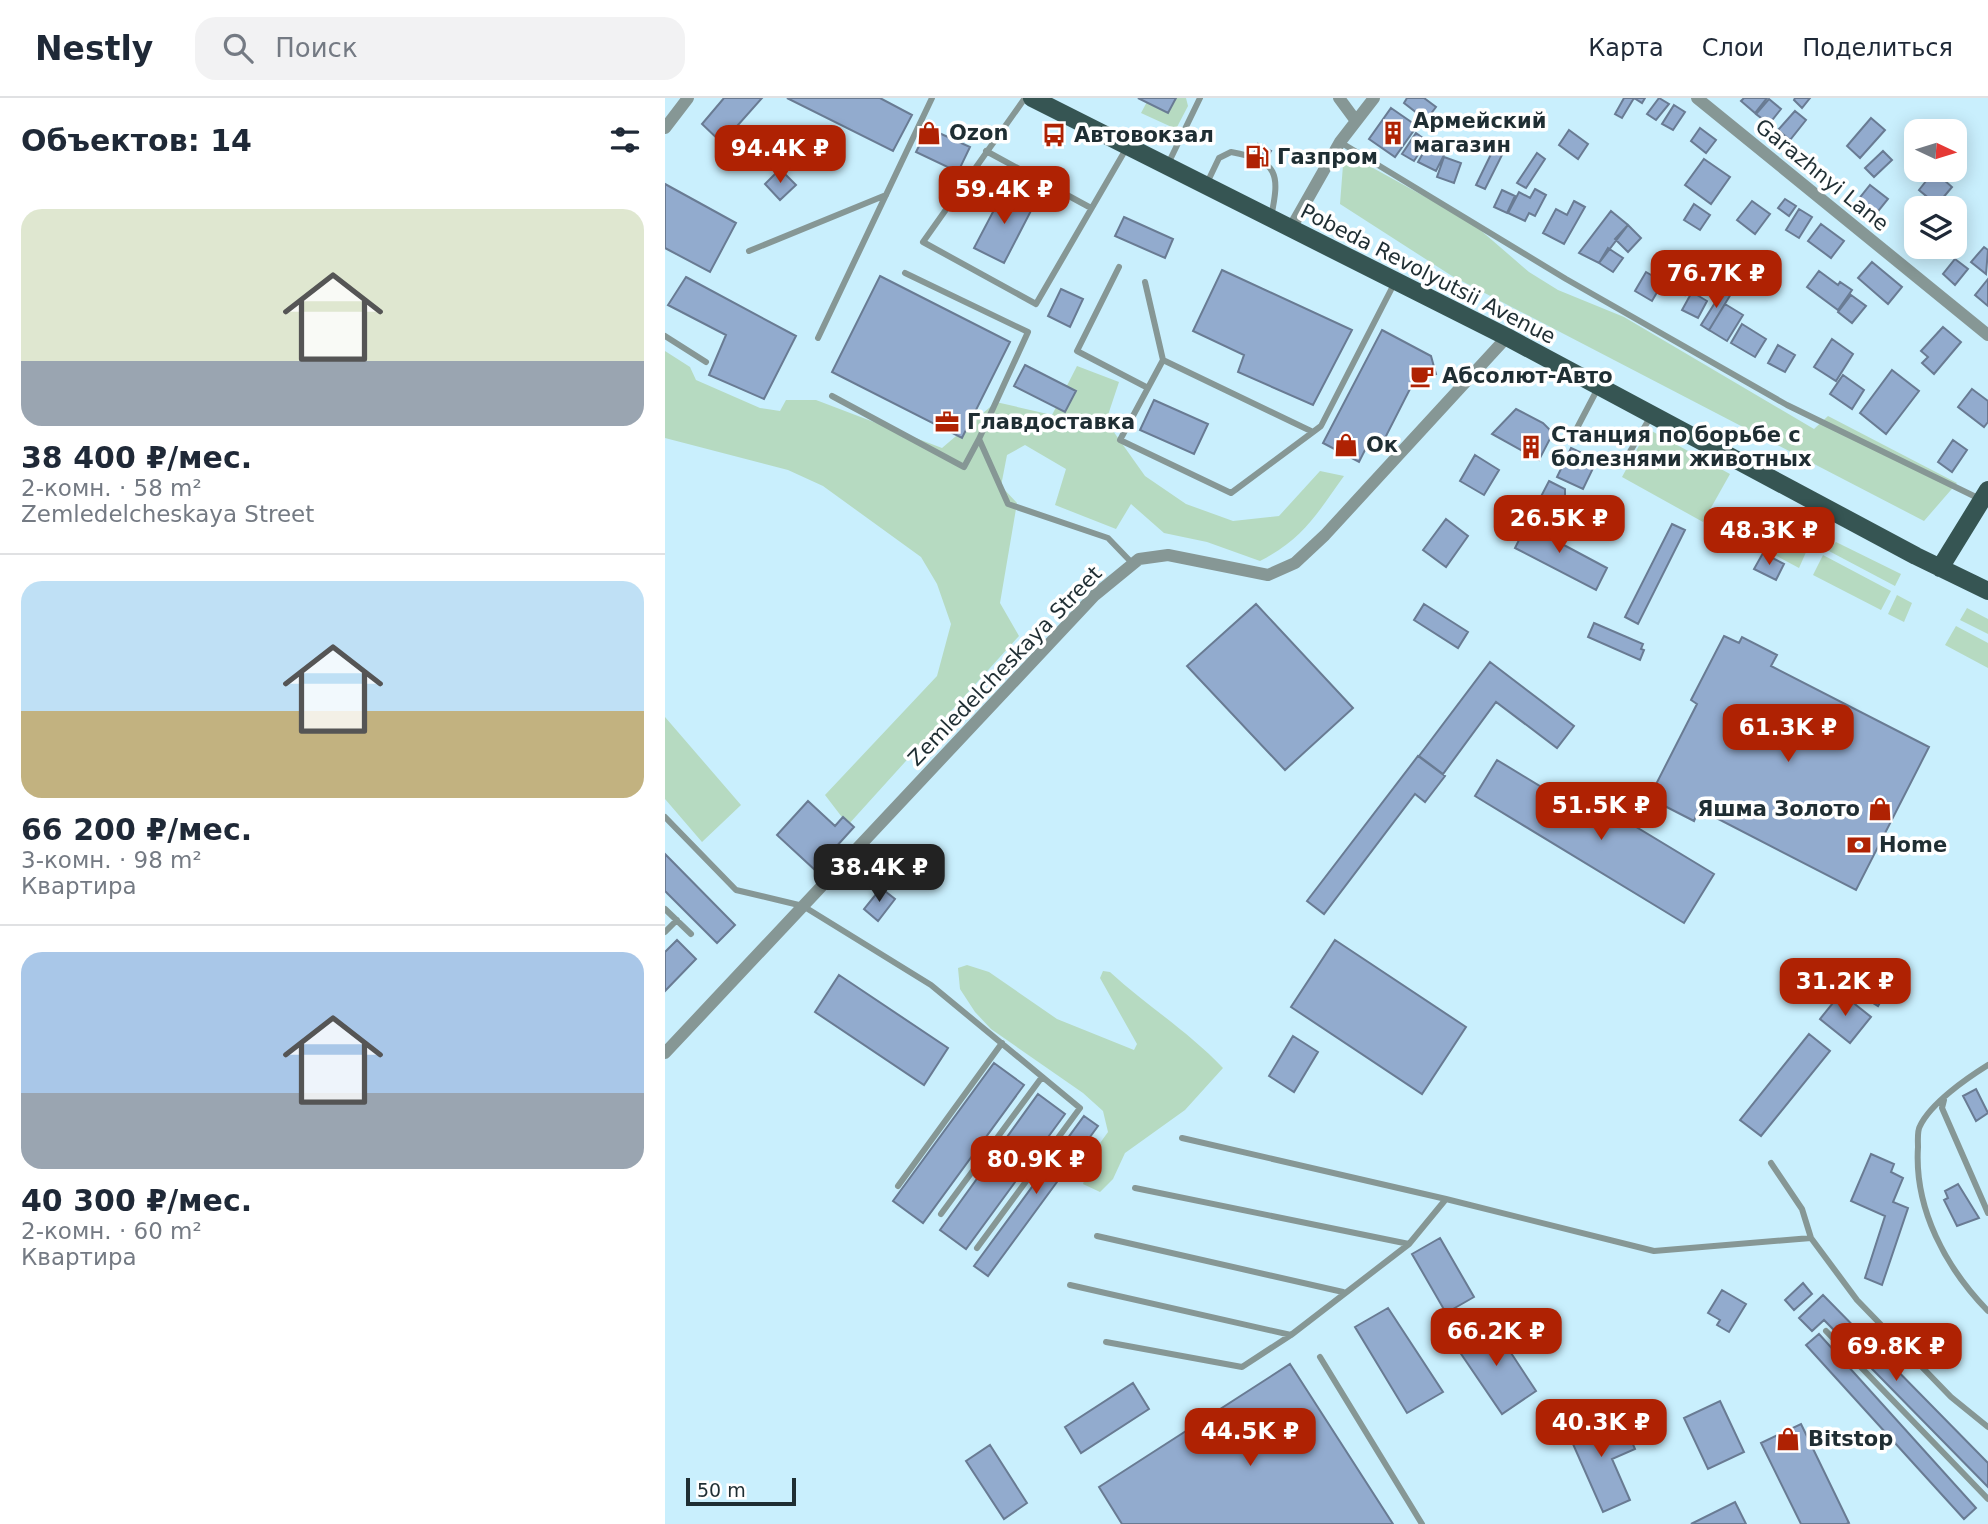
<!DOCTYPE html>
<html lang="ru">
<head>
<meta charset="utf-8">
<style>
  :root { --surface:#fff; --page:#f2f2f3; --text:#1f2937; --muted:#747a83; --line:#e0e1e3; --accent:#af2203 }
  body { margin:0; font-family:"DejaVu Sans",sans-serif; background:var(--page); color:var(--text); height:100vh; display:flex; flex-direction:column; font-size:26px; white-space:nowrap }
  * { box-sizing:border-box; margin:0 }
  p { font-size:23px; color:var(--muted) }
  .icon { flex:none; width:38px; height:38px; fill:none; stroke:currentColor; stroke-width:2; stroke-linecap:round; stroke-linejoin:round }
  .map { position:relative; flex:1; overflow:hidden }
  .drawer { display:flex; flex-direction:column; background:var(--surface); width:665px }
  .drawer>* { flex:none }
  .needle { width:46px; rotate:94deg }
  .fabs { position:absolute; left:1239px; top:21px; display:grid; gap:14px }
  .fabs a { display:grid; place-items:center; width:63px; height:63px; border-radius:14px; background:var(--surface); box-shadow:0 4px 18px #0003; font-size:35px }
  .scale { position:absolute; left:21px; bottom:18px; width:110px; box-sizing:border-box; padding-left:7px; border:4px solid #1f2e33; border-top:0; font-size:19px; line-height:24px; white-space:nowrap; color:#1f2e33; -webkit-text-stroke:5px #fff; paint-order:stroke }
  .price { position:absolute; translate:-50% -60px; padding:0 16px; border-radius:14px; background:var(--accent); color:#fff; font-size:23px; line-height:46px; filter:drop-shadow(0 2px 4px #0008) }
  .price::after { content:''; position:absolute; left:50%; top:42px; width:21px; height:16px; margin-left:-10px; background:inherit; clip-path:polygon(0 0,100% 0,50% 100%) }
  .price.active { background:#222; color:#fff }
  ul { padding:0; list-style:none }
  li { display:grid; align-content:center; gap:14px; height:371px; padding:0 21px }
  li+li { border-top:2px solid var(--line) }
  li span { display:grid; place-items:center; height:217px; border-radius:21px; color:#555 }
  li>.icon { margin-inline-start:auto }
  span .icon { width:126px; height:126px; fill:#fffc; stroke-width:1 }
  li b { font-size:30px }
  h2 { display:flex; justify-content:space-between; align-items:center; height:84px; padding:0 21px; font-size:30px }
  header { display:flex; align-items:center; gap:42px; box-sizing:border-box; height:98px; padding:0 35px; background:var(--surface); border-bottom:2px solid var(--line) }
  header strong { font-size:33px }
  nav { display:flex; gap:38px; margin-inline-start:auto; font-size:24px }
  .search { width:490px; height:63px; background:var(--page); display:flex; align-items:center; gap:18px; box-sizing:border-box; padding:0 24px; border-radius:21px; color:var(--muted); font-size:26px }
  main { display:flex; flex:1; min-height:0 }
  .map>svg:first-child { display:block }
  .green { fill:#b6dac1 }
  .building { fill:#92abce; stroke:#697b93; stroke-width:2 }
  .lines { fill:none; stroke-linecap:round; stroke-linejoin:round }
  .lane { stroke:#869795; stroke-width:6 }
  .street { stroke:#869795; stroke-width:12 }
  .primary { stroke:#365553; stroke-width:18 }
  .labels { text-anchor:middle; dominant-baseline:central; stroke-width:7; stroke-linejoin:round; paint-order:stroke }
  .poi-label { font-size:21px; font-weight:bold; fill:#1f2e33; stroke:#fff; text-anchor:start }
  .street-label { font-size:21px; fill:#1f2e33; stroke:#fff }
</style>
</head>
<body>
<header>
<strong>Nestly</strong>
<div class="search"><svg class="icon" aria-label="search" viewBox="0 0 24 24"><circle cx="10" cy="10" r="6"/><path d="M15 15l6 6"/></svg>Поиск</div>
<nav><a>Карта</a><a>Слои</a><a>Поделиться</a></nav>
</header>
<main>
<section class="drawer">
<h2>Объектов: 14<svg class="icon" aria-label="filters" viewBox="0 0 24 24"><path d="M4 7h16M4 17h16"/><circle cx="9" cy="7" r="2"/><circle cx="15" cy="17" r="2"/></svg></h2>
<ul>
<li><span style="background:linear-gradient(#dfe7d0 70%,#9aa5b1 0)"><svg class="icon" aria-label="home" viewBox="0 0 24 24"><path d="M3 11l9-7 9 7M6 9v11h12V9"/></svg></span><div><b>38 400 ₽/мес.</b><p>2-комн. · 58 m²</p><p>Zemledelcheskaya Street</p></div></li>
<li><span style="background:linear-gradient(#bfe0f5 60%,#c2b280 0)"><svg class="icon" aria-label="home" viewBox="0 0 24 24"><path d="M3 11l9-7 9 7M6 9v11h12V9"/></svg></span><div><b>66 200 ₽/мес.</b><p>3-комн. · 98 m²</p><p>Квартира</p></div></li>
<li><span style="background:linear-gradient(#a9c7e8 65%,#9aa5b1 0)"><svg class="icon" aria-label="home" viewBox="0 0 24 24"><path d="M3 11l9-7 9 7M6 9v11h12V9"/></svg></span><div><b>40 300 ₽/мес.</b><p>2-комн. · 60 m²</p><p>Квартира</p></div></li>
</ul>
</section>
<div class="map">
<svg width="1323" height="1426" viewBox="0 0 1323 1426">
  <rect width="100%" height="100%" fill="#c9effd"/>
  <path class="green" d="M484 0H521L523 8 511 31 476 15Z
    M679 54 806 124 864 174 893 192 959 219 1149 331 1163 318 1292 385 1259 423 787 178 675 106Z
    M0 253 25 269 31 282 95 310 115 313 121 302H151L277 350 331 304 387 317 412 268 454 284 441 323 480 378 521 406 568 423 614 418 655 373 679 378C651 417 639 440 595 463L542 444 499 435 466 406 451 431 390 407 401 371 360 347 342 357 336 388 352 405 335 505 354 538 183 727 160 697 272 578 286 526 272 486 256 459 158 388 123 372 0 340Z
    M983 331 1065 376 1038 424 957 379Z
    M1126 422H1134L1148 431V446L1114 428Z
    M1109 435 1142 452 1134 470 1097 450Z
    M1171 444 1236 476 1230 488 1162 452Z
    M1158 457 1226 493 1216 512 1148 477Z
    M1232 497 1247 505 1239 524 1223 516Z
    M1302 510 1323 521V536L1295 522Z
    M1291 528 1323 545V570L1280 547Z
    M0 619 76 707 37 744 0 701Z
    M302 867 324 874 392 921 469 952 472 946 435 880 438 873 445 874C482 908 523 933 558 970L520 1012 460 1055 448 1081 435 1094 418 1086 430 1052 443 1034 438 1013 418 995 326 931 310 914 295 891 293 870Z"/>
  <path class="building" d="M59 0H97L57 45 37 26Z
    M122 0H215L247 17 228 53Z
    M473 0H511L503 15Z
    M742 0H759L771 9 761 22 739 5Z
    M959 0H980L977 5 969 0 957 20 950 16Z
    M994 0 1004 6 991 22 982 16Z
    M1079 0H1102L1090 15 1076 3Z
    M1130 0H1145L1137 10 1129 2Z
    M1104 1 1116 11 1104 26 1091 16Z
    M1009 7 1020 14 1008 32 997 26Z
    M726 10 752 28 730 59 704 41Z
    M1130 13 1141 22 1125 42 1113 32Z
    M1206 20 1220 32 1195 60 1182 48Z
    M263 30 305 49 293 74 251 54Z
    M1035 30 1051 42 1041 55 1026 43Z
    M904 32 923 46 913 61 894 47Z
    M751 35 762 43 749 63 737 56Z
    M593 46 606 53 600 63 588 57Z
    M762 48 779 57 771 73 753 64Z
    M830 48 839 53 820 91 811 87Z
    M1218 53 1227 62 1209 79 1200 70Z
    M872 55 880 61 861 90 852 85Z
    M779 59 796 65 789 85 772 79Z
    M1039 61 1065 79 1046 106 1020 87Z
    M115 71 131 87 115 102 100 86Z
    M1269 73 1287 89 1272 107 1254 92Z
    M0 86 71 125 45 174 0 150Z
    M1205 87 1223 101 1210 117 1193 102Z
    M340 91 369 107 339 165 309 150Z
    M870 91 881 97 870 118 864 115 860 123 843 115 854 94 865 100Z
    M837 92 850 98 842 115 829 109Z
    M1120 101 1131 108 1124 118 1113 110Z
    M909 103 920 109 899 146 878 135 891 111 902 117Z
    M1087 103 1105 116 1090 136 1072 122Z
    M1029 106 1045 117 1035 132 1019 122Z
    M1134 111 1147 119 1134 140 1121 132Z
    M946 113 963 127 934 165 914 155Z
    M459 119 508 141 500 160 450 138Z
    M1251 123V145L1241 137Z
    M1156 126 1179 143 1166 160 1143 143Z
    M963 127 976 140 963 154 950 141Z
    M1319 149 1323 152 1321 176 1306 164Z
    M943 150 958 160 948 174 934 165Z
    M1290 161 1303 171 1290 187 1278 176Z
    M1023 162 1038 175 1020 197 1004 183Z
    M1207 164 1237 189 1223 206 1193 180Z
    M1046 168 1060 176 1048 197 1034 188Z
    M557 172 687 232 648 307 573 274 579 257 528 233Z
    M1154 173 1173 187 1175 184 1187 192 1173 212 1142 189Z
    M981 174 998 184 987 203 970 193Z
    M215 178 345 244 297 340 167 274Z
    M21 179 131 238 99 301 44 277 61 237 3 207Z
    M1323 181V208L1310 197Z
    M396 191 418 201 405 229 383 218Z
    M1058 192 1066 196 1044 232 1036 227Z
    M1027 194 1042 203 1033 220 1017 212Z
    M1186 197 1201 208 1187 225 1173 214Z
    M1060 206 1078 217 1062 243 1044 232Z
    M1077 226 1101 241 1090 259 1066 245Z
    M1278 229 1296 244 1269 276 1257 265 1263 259 1256 253Z
    M717 232 766 258 771 276 749 283 718 344 707 338 694 364 658 345Z
    M1167 241 1188 256 1171 283 1149 269Z
    M1113 247 1130 257 1120 274 1103 265Z
    M360 267 411 293 400 314 349 288Z
    M1227 272 1254 293 1221 336 1195 315Z
    M1178 277 1199 292 1187 311 1165 296Z
    M1307 291 1323 303V324L1319 329 1293 309Z
    M489 302 543 326 529 356 475 332Z
    M851 311 878 325 888 335 874 362 827 336Z
    M1288 342 1302 352 1287 374 1273 364Z
    M906 350 932 362 918 391 892 379Z
    M810 357 834 372 819 397 795 383Z
    M884 383 900 391V397L913 405 901 429 869 412Z
    M865 420 886 431 882 438 942 470 931 492 850 450Z
    M781 421 803 438 781 469 758 452Z
    M1007 426 1020 432 973 526 960 519Z
    M1098 455 1119 466 1111 482 1089 471Z
    M591 506 688 610 620 672 522 568Z
    M759 506 803 534 793 550 749 522Z
    M929 525 978 546 976 551 979 552 975 562 923 539Z
    M1059 538 1074 545 1077 539 1112 557 1106 568 1264 649 1191 792 1034 711 1029 723 984 700 1032 606 1026 602Z
    M825 564 909 628 892 650 831 604 778 676 754 658Z
    M753 658 780 678 760 704 750 696 659 816 642 803Z
    M832 662 926 719 933 706 1049 776 1019 825 810 698Z
    M143 703 170 728 178 719 189 729 150 772 112 737Z
    M0 756 70 827 52 845 0 793Z
    M216 790 230 801 213 823 199 811Z
    M12 842 31 861 0 893V854Z
    M670 842 801 929 757 996 626 909Z
    M1214 863 1233 874 1213 908 1195 897Z
    M174 877 283 950 259 987 150 914Z
    M1176 895 1206 919 1185 945 1155 921Z
    M1144 936 1165 953 1096 1038 1075 1022Z
    M628 938 653 954 629 994 604 978Z
    M329 965 359 987 258 1125 228 1103Z
    M1311 991 1323 1015 1311 1023 1298 998Z
    M373 996 400 1016 301 1151 275 1132Z
    M419 1018 433 1028 323 1178 309 1168Z
    M1206 1056 1229 1066 1226 1074 1238 1080 1228 1104 1243 1110 1217 1187 1200 1180 1220 1118 1186 1103Z
    M1293 1086 1314 1120 1292 1128 1279 1102 1283 1100 1280 1093Z
    M775 1140 809 1199 781 1215 747 1156Z
    M1138 1185 1147 1196 1129 1212 1120 1202Z
    M1057 1192 1081 1206 1064 1234 1052 1227 1055 1222 1043 1215Z
    M1158 1197 1323 1365V1389L1159 1222 1147 1233 1134 1220Z
    M723 1210 778 1294 742 1315 690 1229Z
    M825 1223 871 1293 837 1316 790 1247Z
    M1154 1236 1311 1410 1299 1421 1141 1247Z
    M625 1266 728 1426H457L434 1389Z
    M468 1285 484 1311 416 1355 400 1329Z
    M1055 1303 1079 1354 1043 1371 1019 1320Z
    M927 1317 937 1338 960 1328 970 1351 947 1361 965 1402 938 1414 900 1328Z
    M1136 1326 1184 1425 1181 1426H1136L1096 1345Z
    M325 1347 362 1405 339 1421 301 1363Z
    M1070 1404 1081 1426H1026Z"/>
  <g class="lines">
    <path class="lane" d="M360 0 258 144 371 206 461 51
      M675 44 901 181 1122 307 1315 401
      M321 53 426 110
      M502 68 535 0
      M542 85 554 60 566 54C614 63 615 76 606 119
      M84 153 221 97
      M454 169 412 253 483 290
      M240 175 363 234 314 341
      M480 184 498 262
      M0 238 41 264
      M153 240 267 0
      M167 298 299 369 314 341 343 406 443 440 468 466
      M912 330 933 290
      M648 334 498 262 455 342 566 395 648 334 656 328 730 184
      M963 357 986 318
      M0 719 71 792 138 808 266 887 415 1010 312 1150
      M0 811 26 836
      M0 834 12 822
      M1323 967C1302 980 1266 1005 1255 1028 1252 1033 1253 1043 1253 1049 1249 1111 1281 1170 1323 1213
      M1279 1002 1277 1010 1323 1115
      M517 1040 781 1101
      M1106 1065 1137 1111 1146 1140 1192 1202 1286 1299 1323 1329
      M233 1088 337 945
      M470 1090 744 1146
      M276 1116 377 979
      M432 1138 678 1194
      M405 1187 626 1237
      M1161 1233 1323 1401
      M441 1244 577 1269 626 1237 744 1146 781 1101 989 1153 1146 1140
      M655 1259 757 1426"/>
    <path class="street" d="M674 0 691 23
      M1032 0 1323 237
      M0 30 23 0
      M625 132 675 44 709 0
      M0 955 430 497 474 461 503 457 603 477 630 465 660 437 842 239"/>
    <path class="primary" d="M367 0 842 239 1251 458 1323 493
      M1275 470 1323 392"/>
  </g>
  <defs>
    <g id="shop-bare" transform="scale(1.89)"><path d="M-5-2.5h2.3a2.7 3.5 0 0 1 5.4 0H5L5.5 6h-11ZM-1.5-2.5h3a1.5 2.3 0 0 0-3 0Z" fill="#af2203" stroke="#fff" stroke-width="2.5" paint-order="stroke"/></g>
    <g id="building-bare" transform="scale(1.89)"><path d="M-4-6H4V6H1V3H-1V6H-4ZM-2.5-4.3h1.7v1.8h-1.7ZM.8-4.3h1.7v1.8H.8ZM-2.5-1h1.7V.8h-1.7ZM.8-1h1.7V.8H.8Z" fill="#af2203" stroke="#fff" stroke-width="2.5" paint-order="stroke"/></g>
    <g id="bus-bare" transform="scale(1.89)"><path d="M-5-6H5V4H4V6H2V4H-2V6H-4V4H-5ZM-3.5-4V0h7V-4ZM-3.5 1.2v1.5H-2V1.2ZM2 1.2v1.5H3.5V1.2Z" fill="#af2203" stroke="#fff" stroke-width="2.5" paint-order="stroke"/></g>
    <g id="fuel-bare" transform="scale(1.89)"><path d="M-5.5-6h7V0h2V4h1.3V-2.5L3-4.5l.8-.8L6-3V5H2.5V1h-1V6h-7ZM-4.2-4.7v3.2H.2V-4.7Z" fill="#af2203" stroke="#fff" stroke-width="2.5" paint-order="stroke"/></g>
    <g id="cafe-bare" transform="scale(1.89)"><path d="M-5.5-4.5H6V0H3Q3 3.5 0 3.5H-2.5Q-5.5 3.5-5.5 0ZM3-3.2v2h1.7v-2ZM-6 4.5H4V6H-6Z" fill="#af2203" stroke="#fff" stroke-width="2.5" paint-order="stroke"/></g>
    <g id="office-bare" transform="scale(1.89)"><path d="M-6-3h4V-5.5h4V-3h4V5H-6ZM-1-4.5V-3h2v-1.5ZM-6 0V1H6V0Z" fill="#af2203" stroke="#fff" stroke-width="2.5" paint-order="stroke"/></g>
    <g id="bank-bare" transform="scale(1.89)"><path d="M-6-4H6V4H-6ZM0-2.3a2.3 2.3 0 1 0 0 4.6a2.3 2.3 0 1 0 0-4.6Z" fill="#af2203" stroke="#fff" stroke-width="2.5" paint-order="stroke"/></g>
  </defs>
  <g fill-rule="evenodd">
    <use href="#shop-bare" x="264" y="35"/>
    <use href="#building-bare" x="728" y="35"/>
    <use href="#bus-bare" x="389" y="37"/>
    <use href="#fuel-bare" x="592" y="59"/>
    <use href="#cafe-bare" x="757" y="278"/>
    <use href="#office-bare" x="282" y="324"/>
    <use href="#shop-bare" x="681" y="347"/>
    <use href="#building-bare" x="866" y="349"/>
    <use href="#shop-bare" x="1215" y="711"/>
    <use href="#bank-bare" x="1194" y="747"/>
    <use href="#shop-bare" x="1123" y="1341"/>
  </g>
  <g class="labels">
    <g class="poi-label">
      <text x="748" y="23">Армейский<tspan x="748" dy="24">магазин</tspan></text>
      <text x="284" y="35">Ozon</text>
      <text x="409" y="37">Автовокзал</text>
      <text x="612" y="59">Газпром</text>
      <text x="777" y="278">Абсолют-Авто</text>
      <text x="302" y="324">Главдоставка</text>
      <text x="886" y="337">Станция по борьбе с<tspan x="886" dy="24">болезнями животных</tspan></text>
      <text x="701" y="347">Ок</text>
      <text x="1195" y="711" text-anchor="end">Яшма Золото</text>
      <text x="1214" y="747">Home</text>
      <text x="1143" y="1341">Bitstop</text>
    </g>
    <g class="street-label">
      <text transform="translate(1157 77) rotate(39)">Garazhnyi Lane</text>
      <text transform="translate(763 176) rotate(27)">Pobeda Revolyutsii Avenue</text>
      <text transform="translate(340 568) rotate(-46)">Zemledelcheskaya Street</text>
    </g>
  </g>
</svg>
<div class="fabs">
<a><svg class="needle" viewBox="-14 -14 28 28"><path d="M0-13l5 13h-10z" fill="#e53935"/><path d="M0 13l5-13h-10z" fill="#747a83"/></svg></a>
<a><svg class="icon" aria-label="layers" viewBox="0 0 24 24"><path d="M12 4l9 5-9 5-9-5zM3 14l9 5 9-5"/></svg></a>
</div>
<div class="scale">50 m</div>
<b class="price" style="left:115px;top:87px">94.4K ₽</b>
<b class="price" style="left:339px;top:128px">59.4K ₽</b>
<b class="price" style="left:1051px;top:212px">76.7K ₽</b>
<b class="price" style="left:894px;top:457px">26.5K ₽</b>
<b class="price" style="left:1104px;top:469px">48.3K ₽</b>
<b class="price" style="left:1123px;top:666px">61.3K ₽</b>
<b class="price" style="left:936px;top:744px">51.5K ₽</b>
<b class="price active" style="left:214px;top:806px">38.4K ₽</b>
<b class="price" style="left:1180px;top:920px">31.2K ₽</b>
<b class="price" style="left:371px;top:1098px">80.9K ₽</b>
<b class="price" style="left:831px;top:1270px">66.2K ₽</b>
<b class="price" style="left:1231px;top:1285px">69.8K ₽</b>
<b class="price" style="left:936px;top:1361px">40.3K ₽</b>
<b class="price" style="left:585px;top:1370px">44.5K ₽</b>
</div>
</main>
</body>
</html>
